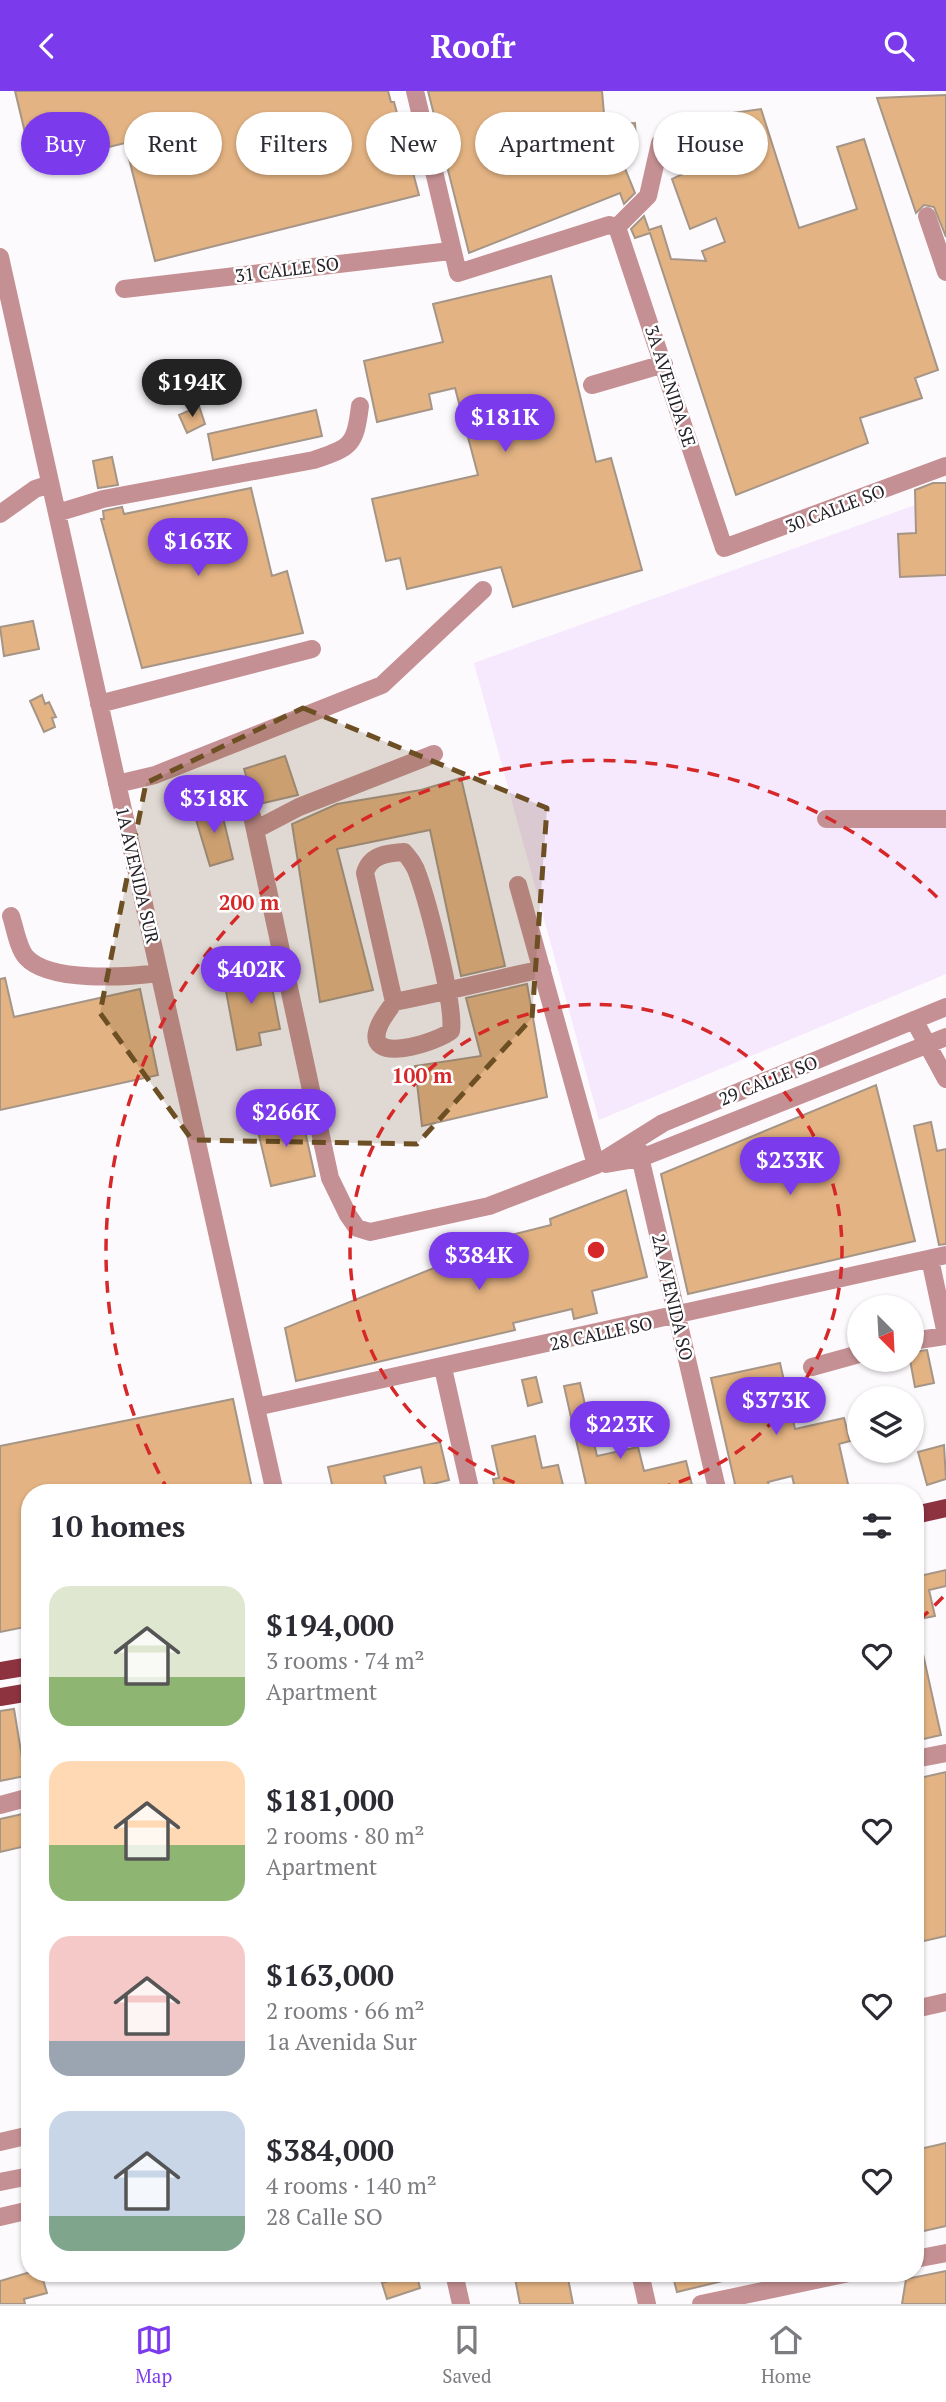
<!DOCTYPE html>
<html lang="en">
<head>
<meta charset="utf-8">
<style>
  :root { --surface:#fff; --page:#f2f2f3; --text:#2b2b33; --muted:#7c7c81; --line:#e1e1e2; --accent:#7c3aed }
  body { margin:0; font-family:"PT Serif",serif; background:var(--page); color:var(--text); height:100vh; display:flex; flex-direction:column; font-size:26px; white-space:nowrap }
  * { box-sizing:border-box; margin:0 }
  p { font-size:23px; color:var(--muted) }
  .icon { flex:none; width:38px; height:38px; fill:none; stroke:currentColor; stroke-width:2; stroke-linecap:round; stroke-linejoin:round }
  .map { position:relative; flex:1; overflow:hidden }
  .drawer { position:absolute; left:21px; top:1393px; width:903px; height:798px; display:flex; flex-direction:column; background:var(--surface); border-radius:28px; box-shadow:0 2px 5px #0004 }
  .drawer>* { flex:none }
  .top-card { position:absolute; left:21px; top:21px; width:905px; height:63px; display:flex; gap:14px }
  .needle { width:46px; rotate:156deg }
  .tools { position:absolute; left:847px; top:1204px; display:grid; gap:14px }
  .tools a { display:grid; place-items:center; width:77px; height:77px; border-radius:50%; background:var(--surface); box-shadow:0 2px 5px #0004; font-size:35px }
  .price { position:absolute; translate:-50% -60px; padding:0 16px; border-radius:24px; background:var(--accent); color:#fff; font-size:23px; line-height:46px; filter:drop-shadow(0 2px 4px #0008) }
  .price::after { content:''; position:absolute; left:50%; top:42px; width:21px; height:16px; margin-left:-10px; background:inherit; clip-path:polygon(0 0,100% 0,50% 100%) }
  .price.selected { background:#222; color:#fff }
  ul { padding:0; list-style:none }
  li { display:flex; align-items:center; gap:21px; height:175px; padding:0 28px }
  li span { display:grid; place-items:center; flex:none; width:196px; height:140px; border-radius:21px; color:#555 }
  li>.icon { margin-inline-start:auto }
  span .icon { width:84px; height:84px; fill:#fffc; stroke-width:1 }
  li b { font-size:30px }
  h2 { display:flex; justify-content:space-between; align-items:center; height:84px; padding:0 28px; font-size:30px }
  .tag { padding:0 24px; border-radius:32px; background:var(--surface); box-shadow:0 2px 5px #0004; font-size:24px; line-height:63px }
  .tag.selected { background:var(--accent); color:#fff }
  header { display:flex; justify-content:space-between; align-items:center; height:91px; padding:0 28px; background:var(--accent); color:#fff; font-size:32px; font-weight:600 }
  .tab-bar { display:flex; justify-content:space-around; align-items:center; height:98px; border-top:2px solid var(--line); background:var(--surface); font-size:19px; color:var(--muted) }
  .tab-bar a { display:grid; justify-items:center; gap:4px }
  .tab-bar .selected { color:var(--accent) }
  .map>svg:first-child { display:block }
  .built { fill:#f6e8fd }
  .building { fill:#e3b383; stroke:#a59586; stroke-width:2 }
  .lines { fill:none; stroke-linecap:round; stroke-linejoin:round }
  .minor { stroke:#c59093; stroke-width:18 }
  .major { stroke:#8d3340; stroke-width:18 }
  .marked { fill:#6d4f24; fill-opacity:0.2; stroke:#6d4f24; stroke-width:5; stroke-dasharray:14 9; stroke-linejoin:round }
  .ring { fill:none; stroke:#d62828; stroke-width:3.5; stroke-dasharray:12 9 }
  .labels { text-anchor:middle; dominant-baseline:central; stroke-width:5; stroke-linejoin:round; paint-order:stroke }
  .street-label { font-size:18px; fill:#262229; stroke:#fff }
  .centre { fill:#d62828; stroke:#fff; stroke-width:3.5 }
  .ring-label { font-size:21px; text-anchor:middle; font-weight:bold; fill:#d62828; stroke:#fff; stroke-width:5; stroke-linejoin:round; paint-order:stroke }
</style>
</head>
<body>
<header><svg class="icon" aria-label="back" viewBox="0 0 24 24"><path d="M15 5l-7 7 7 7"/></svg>Roofr<svg class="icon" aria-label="search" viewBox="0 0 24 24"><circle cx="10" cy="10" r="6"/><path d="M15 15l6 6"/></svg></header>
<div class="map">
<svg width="946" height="2213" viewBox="0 0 946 2213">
  <rect width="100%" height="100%" fill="#fdfafe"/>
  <path class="built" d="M946 403V883L599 1029 474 572Z"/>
  <path class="building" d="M15 0H388L391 11H394L419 104 155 170 125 52 33 75Z
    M428 0H602L605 34 635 32 636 51 615 53 635 102 624 113 620 102 469 162Z
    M946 4V146L934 116 924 114 916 122 877 7Z
    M761 18 799 137 857 118 837 56 864 48 938 279 915 287 922 307 860 327 868 352 736 404 650 142 635 147 631 138 644 125 649 139 661 135 671 168 706 170 702 160 725 151 716 127 690 138 672 88 685 82 677 65 688 62 683 47 713 37 710 25Z
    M551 185 596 371 611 367 642 479 513 516 501 476 407 498 400 467 386 470 372 408 478 384 455 297 429 303 432 318 377 331 364 270 443 251 433 213Z
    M199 315 205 333 187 342 179 324Z
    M316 319 322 345 213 369 208 343Z
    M112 366 118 394 98 397 93 370Z
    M933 392H946V484L900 486 898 443 916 442 915 399Z
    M251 397 272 485 287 480 303 542 142 577 101 428H104L103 420 122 416 124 423Z
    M33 530 39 558 4 565 0 536Z
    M42 604 45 613 49 611 56 626 52 627 55 636 44 641 30 610Z
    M285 665 298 704 255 714 244 678Z
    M461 687 505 875 461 885 430 739 337 758 373 899 320 911 292 733 337 713 421 699Z
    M220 714 233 768 210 775 194 722Z
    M268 875 280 938 259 942 261 954 237 959 223 884Z
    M5 887 14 926 140 898 158 984 0 1019V888Z
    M527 893 547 1006 422 1035 415 975 481 965 466 907Z
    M876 994 915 1150 688 1203 661 1083Z
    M301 1022 315 1085 271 1095 256 1032Z
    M931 1031 937 1060 946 1058V1153L939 1154 914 1035Z
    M626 1099 647 1186 592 1200 597 1222 574 1228 572 1218 513 1232 515 1239 296 1290 285 1237 496 1152 495 1148 551 1134 550 1128Z
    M927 1259 934 1292 915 1296 910 1269 912 1261Z
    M780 1272 795 1338 844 1327 850 1350 839 1353 850 1402H796L792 1385 768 1391 771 1402H737L711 1287Z
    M536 1286 542 1311 528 1315 522 1289Z
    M580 1292 597 1365 638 1356 644 1380 686 1370 694 1402H588L564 1295Z
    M233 1308 253 1402H30V1535L0 1541V1355Z
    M535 1345 542 1377 558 1374 565 1402H496L493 1388 499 1387 492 1355Z
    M440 1351 449 1389 425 1395 421 1376 384 1385 387 1398 355 1402 354 1397 334 1402 328 1376Z
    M944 1354 946 1388 927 1394 918 1361Z
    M946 1479V1495L929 1499 935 1525 915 1529V1486Z
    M915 1554H921L941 1644 915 1650Z
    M14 1618 25 1685 0 1690V1620Z
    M946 1681V1845L915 1852V1688Z
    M27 1722 30 1754 0 1761V1728Z
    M946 2052V2135L915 2142V2059Z
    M946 2180V2213H902L906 2188Z
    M27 2182H41L47 2202 24 2208 25 2213H0V2190Z
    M394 2182H416L420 2197 387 2208 382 2192 396 2188Z
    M514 2182H567L573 2213H520Z
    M672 2182H734L735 2187 677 2201Z"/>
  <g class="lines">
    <path class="minor" d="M415 0 458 182 609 134 617 136
      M927 125 946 181
      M617 136 724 457 946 375
      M617 136 648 105 660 52
      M0 166 275 1402
      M124 198 450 160
      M592 294 664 273
      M57 422 103 408 314 369C351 356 355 355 360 315
      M0 423 35 398 50 393
      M99 613 312 558
      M117 693 155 684 382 594 483 499
      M252 725 330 1087 348 1124 357 1137 370 1141 489 1115 596 1074 663 1032 946 916
      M826 728H946
      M255 739 299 716 434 663
      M518 794 596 1074
      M11 825C15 837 18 857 26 866 49 892 128 886 159 882
      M394 911 365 782C370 764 387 762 404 761 410 768 415 774 418 784 428 812 455 914 451 940 438 951 362 976 379 935 382 927 389 919 394 911 444 901 493 889 542 878
      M914 929 946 988
      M638 1057 718 1402
      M606 1073 641 1067 946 946
      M930 1168 946 1243
      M912 1250 946 1245
      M812 1276 859 1263
      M443 1277 471 1402
      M256 1316 946 1164
      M915 1668 946 1662
      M0 1714 30 1706
      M915 1918 946 1911
      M0 2051 30 2044
      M0 2091 30 2085
      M0 2126 30 2119
      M915 2168 946 2162
      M454 2182 461 2213
      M640 2182 647 2213
      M701 2213 849 2182"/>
    <path class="major" d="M915 1424 946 1417
      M0 1580 30 1575
      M0 1606 30 1601"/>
  </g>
  <path class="marked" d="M303 617 547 717 532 927 417 1053 192 1049 100 922 146 692Z"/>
  <g class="ring">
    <path d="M555 1402A246 246 0 1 1 637 1402"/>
    <path d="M943 1506A491 491 0 0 1 918 1530M169 1401A491 491 0 0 1 943 812"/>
  </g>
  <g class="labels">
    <g class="street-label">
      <text transform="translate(287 178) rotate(-7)">31 CALLE SO</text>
      <text transform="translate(671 295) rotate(72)">3A AVENIDA SE</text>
      <text transform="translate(835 417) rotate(-21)">30 CALLE SO</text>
      <text transform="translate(138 784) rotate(77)">1A AVENIDA SUR</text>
      <text transform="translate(768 989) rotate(-22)">29 CALLE SO</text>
      <text transform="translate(673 1206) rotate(77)">2A AVENIDA SO</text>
      <text transform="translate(601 1242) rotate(-12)">28 CALLE SO</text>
    </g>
  </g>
  <circle cx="596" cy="1159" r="10" class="centre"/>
  <g class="ring-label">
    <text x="249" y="819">200 m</text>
    <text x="422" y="992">100 m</text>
  </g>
</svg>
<div class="tools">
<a><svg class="needle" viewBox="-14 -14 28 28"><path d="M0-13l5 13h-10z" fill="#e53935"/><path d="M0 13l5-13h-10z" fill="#7c7c81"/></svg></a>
<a><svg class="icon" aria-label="layers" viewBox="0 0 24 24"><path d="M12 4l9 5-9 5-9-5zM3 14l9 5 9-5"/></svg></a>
</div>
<b class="price selected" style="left:192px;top:328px">$194K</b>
<b class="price" style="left:505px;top:363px">$181K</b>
<b class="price" style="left:198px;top:487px">$163K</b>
<b class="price" style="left:214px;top:744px">$318K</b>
<b class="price" style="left:251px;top:915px">$402K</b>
<b class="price" style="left:286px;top:1058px">$266K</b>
<b class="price" style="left:790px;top:1106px">$233K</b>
<b class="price" style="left:479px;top:1201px">$384K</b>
<b class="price" style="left:776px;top:1346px">$373K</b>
<b class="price" style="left:620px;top:1370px">$223K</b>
<div class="top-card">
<a class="tag selected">Buy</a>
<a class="tag">Rent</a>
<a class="tag">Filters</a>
<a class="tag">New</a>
<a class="tag">Apartment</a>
<a class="tag">House</a>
</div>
<section class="drawer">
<h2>10 homes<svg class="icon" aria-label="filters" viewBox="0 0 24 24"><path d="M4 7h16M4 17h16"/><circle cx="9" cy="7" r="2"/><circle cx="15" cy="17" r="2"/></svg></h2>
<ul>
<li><span style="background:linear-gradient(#dfe7d0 65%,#8fb573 0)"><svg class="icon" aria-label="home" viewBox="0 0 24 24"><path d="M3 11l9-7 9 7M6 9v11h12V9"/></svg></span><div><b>$194,000</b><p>3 rooms · 74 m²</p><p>Apartment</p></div><svg class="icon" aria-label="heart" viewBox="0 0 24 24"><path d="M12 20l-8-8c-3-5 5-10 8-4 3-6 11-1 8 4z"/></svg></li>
<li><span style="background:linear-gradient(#ffd9b3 60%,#8fb573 0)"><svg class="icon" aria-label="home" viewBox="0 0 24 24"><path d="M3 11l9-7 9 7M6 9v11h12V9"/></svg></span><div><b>$181,000</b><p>2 rooms · 80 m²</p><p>Apartment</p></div><svg class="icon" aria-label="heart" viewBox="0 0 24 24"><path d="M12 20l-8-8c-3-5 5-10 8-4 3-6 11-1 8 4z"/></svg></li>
<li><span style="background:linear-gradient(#f6c9c9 75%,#9aa5b1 0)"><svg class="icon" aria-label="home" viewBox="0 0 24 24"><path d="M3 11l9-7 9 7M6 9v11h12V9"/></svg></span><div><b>$163,000</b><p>2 rooms · 66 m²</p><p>1a Avenida Sur</p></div><svg class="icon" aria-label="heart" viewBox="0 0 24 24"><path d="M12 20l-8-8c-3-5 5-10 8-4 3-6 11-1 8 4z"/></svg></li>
<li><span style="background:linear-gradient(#c9d6e8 75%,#7fa58c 0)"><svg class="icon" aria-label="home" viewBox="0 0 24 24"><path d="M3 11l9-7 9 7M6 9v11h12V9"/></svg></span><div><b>$384,000</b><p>4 rooms · 140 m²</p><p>28 Calle SO</p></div><svg class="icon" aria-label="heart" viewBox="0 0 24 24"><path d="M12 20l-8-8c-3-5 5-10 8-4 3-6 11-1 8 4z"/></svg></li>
</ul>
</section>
</div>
<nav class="tab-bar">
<a class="selected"><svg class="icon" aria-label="map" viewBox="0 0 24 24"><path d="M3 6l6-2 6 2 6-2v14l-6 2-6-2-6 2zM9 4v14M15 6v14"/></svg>Map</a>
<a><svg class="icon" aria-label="saved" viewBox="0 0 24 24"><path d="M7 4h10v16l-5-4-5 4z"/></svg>Saved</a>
<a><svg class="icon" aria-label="home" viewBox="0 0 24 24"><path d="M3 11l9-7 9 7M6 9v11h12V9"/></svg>Home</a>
</nav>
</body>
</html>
